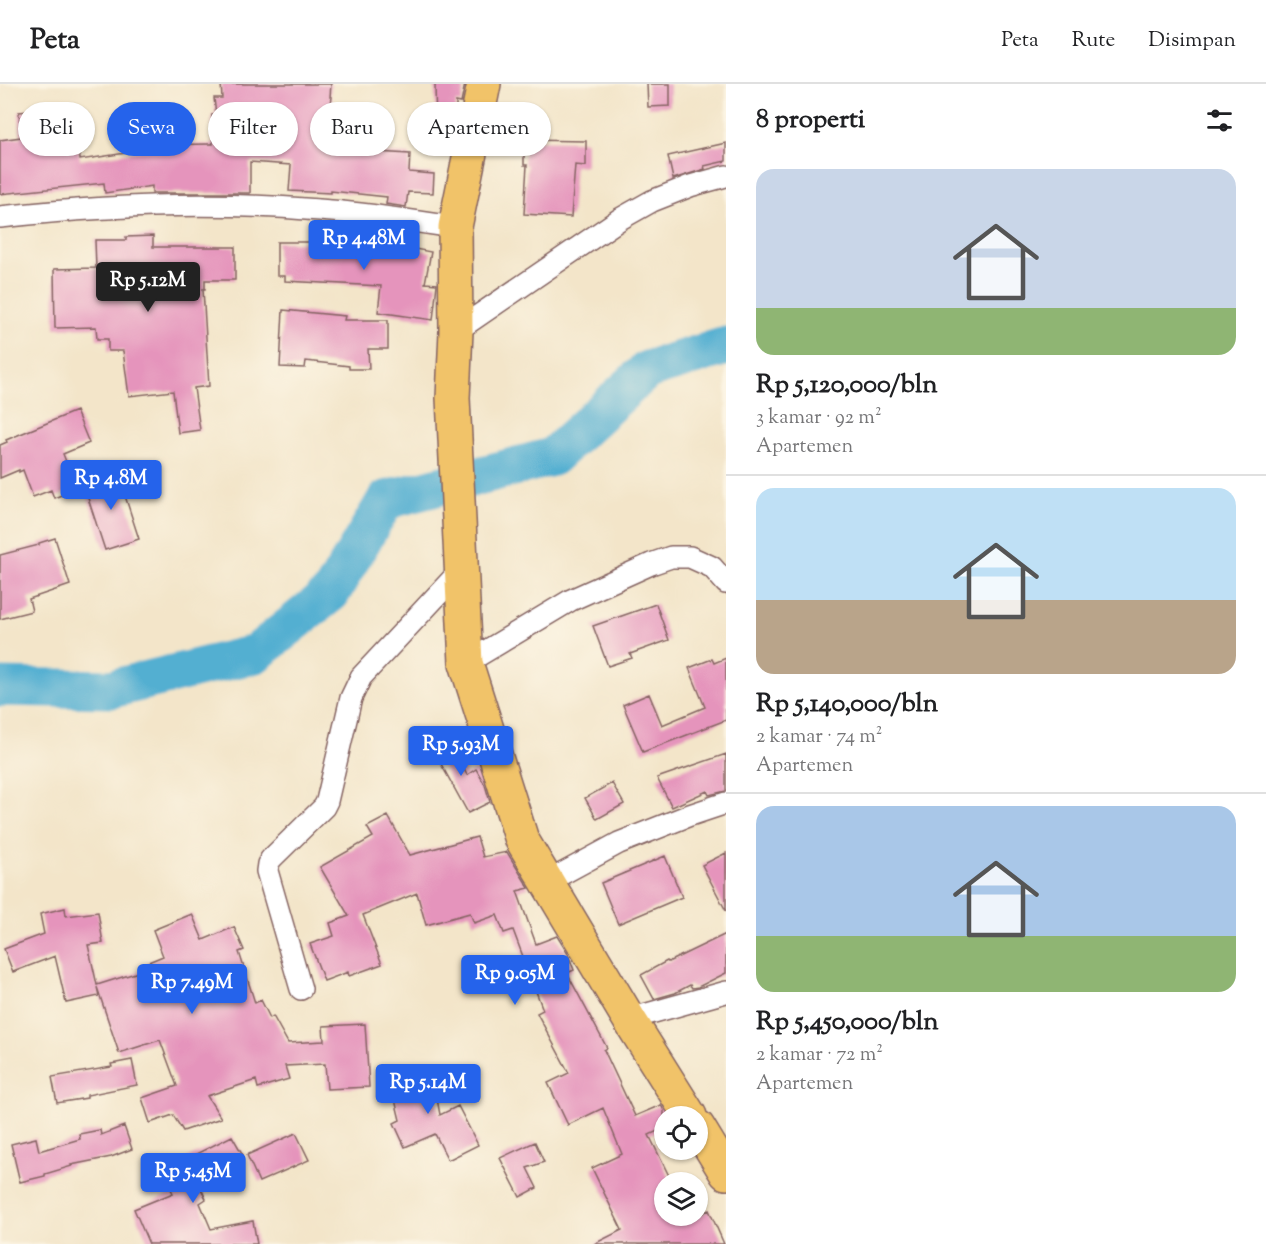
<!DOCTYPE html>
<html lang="id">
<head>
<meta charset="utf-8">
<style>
  :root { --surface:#fff; --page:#f6f6f6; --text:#202124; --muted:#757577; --line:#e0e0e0; --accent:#2563eb }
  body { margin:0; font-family:"Sorts Mill Goudy",serif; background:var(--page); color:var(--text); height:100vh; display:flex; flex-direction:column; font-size:22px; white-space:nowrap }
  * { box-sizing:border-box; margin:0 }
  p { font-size:20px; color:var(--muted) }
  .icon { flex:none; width:33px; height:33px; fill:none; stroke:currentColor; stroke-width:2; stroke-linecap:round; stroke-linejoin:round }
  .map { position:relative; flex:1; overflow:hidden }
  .drawer { display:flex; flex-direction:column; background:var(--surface); width:540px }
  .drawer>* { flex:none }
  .guide { position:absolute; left:18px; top:18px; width:570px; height:54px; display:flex; gap:12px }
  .controls { position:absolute; left:654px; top:1022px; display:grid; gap:12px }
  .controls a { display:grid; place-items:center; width:54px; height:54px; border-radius:50%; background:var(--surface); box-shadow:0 2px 4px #0004; font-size:30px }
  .price { position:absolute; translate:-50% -51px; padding:0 14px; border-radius:6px; background:var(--accent); color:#fff; font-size:20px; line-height:39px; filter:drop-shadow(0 2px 3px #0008) }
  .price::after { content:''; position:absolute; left:50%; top:36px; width:18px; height:14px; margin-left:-9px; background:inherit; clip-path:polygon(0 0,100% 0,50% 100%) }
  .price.active { background:#222; color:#fff }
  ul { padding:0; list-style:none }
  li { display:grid; align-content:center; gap:12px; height:318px; padding:0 30px }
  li+li { border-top:2px solid var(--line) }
  li span { display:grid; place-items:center; height:186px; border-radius:18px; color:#555 }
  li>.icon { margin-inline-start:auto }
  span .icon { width:108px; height:108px; fill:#fffc; stroke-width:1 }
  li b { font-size:26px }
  h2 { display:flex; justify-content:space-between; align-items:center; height:72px; padding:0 30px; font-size:26px }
  .tag { padding:0 21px; border-radius:27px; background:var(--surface); box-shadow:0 2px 4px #0004; font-size:21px; line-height:54px }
  .tag.active { background:var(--accent); color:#fff }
  header { display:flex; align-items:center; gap:36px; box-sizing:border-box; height:84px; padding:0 30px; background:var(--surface); border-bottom:2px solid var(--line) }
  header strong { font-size:28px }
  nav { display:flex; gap:33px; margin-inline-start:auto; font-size:21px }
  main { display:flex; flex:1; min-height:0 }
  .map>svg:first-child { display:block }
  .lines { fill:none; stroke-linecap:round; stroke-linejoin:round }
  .river { stroke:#53afd1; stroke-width:39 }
  .building { fill:#e594bc }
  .street-casing { stroke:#856462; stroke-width:24 }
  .highway-casing { stroke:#856462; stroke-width:36 }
  .street { stroke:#fff; stroke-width:21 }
  .highway { stroke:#f1c369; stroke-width:33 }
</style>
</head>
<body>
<header>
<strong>Peta</strong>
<nav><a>Peta</a><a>Rute</a><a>Disimpan</a></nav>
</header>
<main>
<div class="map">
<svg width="726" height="1160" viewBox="0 0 726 1160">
  <rect width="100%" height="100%" fill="#fcf5e5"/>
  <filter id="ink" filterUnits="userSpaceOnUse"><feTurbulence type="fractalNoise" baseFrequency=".0167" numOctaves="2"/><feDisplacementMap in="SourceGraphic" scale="12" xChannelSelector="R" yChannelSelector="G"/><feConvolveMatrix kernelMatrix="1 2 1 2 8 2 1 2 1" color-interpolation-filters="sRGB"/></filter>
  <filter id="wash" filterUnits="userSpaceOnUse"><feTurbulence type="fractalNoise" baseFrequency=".008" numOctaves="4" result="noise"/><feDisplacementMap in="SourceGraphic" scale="24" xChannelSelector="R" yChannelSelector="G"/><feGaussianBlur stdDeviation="1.35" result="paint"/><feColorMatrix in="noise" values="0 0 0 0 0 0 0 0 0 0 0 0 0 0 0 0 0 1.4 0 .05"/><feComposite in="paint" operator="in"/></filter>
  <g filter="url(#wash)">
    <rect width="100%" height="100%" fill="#f3e5c9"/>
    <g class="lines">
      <path class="river" d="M0 603 111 605 255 570 331 509 386 416 552 373 647 286 726 262"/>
    </g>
    <g id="blocks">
      <path class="building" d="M221 0H331L330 13H332L329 35 378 37 377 68 410 70 409 88 434 90 433 109 408 108 406 123 386 120 387 113 331 107V109L289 107 291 81 250 78V109H152V102L105 109 104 99 0 110V56L21 53 19 28 76 23 80 76 152 65V61L210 60H213L212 31H216L214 14H222Z
        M435 0H465L461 19 456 18V45H436Z
        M647 0H670V22L648 23Z
        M524 56 586 57V82L575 81 571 133 524 130 527 81H524Z
        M726 59V77L704 82 705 85 673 95 668 72Z
        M153 152V163H235V196H205V205H203L209 302 194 304 200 346 178 349 173 307 129 312 123 267H108V255H97L96 243 55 244 54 185 96 184 95 156H126V153Z
        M360 152 383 155V159L431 168 425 199 437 200 433 236 378 228 381 202 285 197V192H277V158H315V154L359 156Z
        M283 226 345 232 344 236H388V265H368L369 285H349V282L306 277 305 284 280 283Z
        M76 327 89 359 63 370 77 405 54 414 51 406 33 413 23 386 19 388V386L0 394V361L7 358 6 356Z
        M117 387 139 455 105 466 83 399Z
        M55 454 70 501 29 515 32 527 0 535V471L39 461V459Z
        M656 520 669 556 630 570 632 574 608 582 593 542Z
        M726 574V636L643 668 623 621 649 610 662 641 705 623 689 584 712 575 714 579Z
        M446 652 467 691 476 685 485 701 490 718 468 729 430 660Z
        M726 670V707L709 711 707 707 672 723 657 694Z
        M612 699 624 720 597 735 585 714Z
        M388 732 410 771 477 753 483 773 507 768 529 804 517 807 536 860 557 852 568 870 574 886 567 889 607 964 604 966 635 1032 661 1021 664 1027V1044L649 1051 671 1096 664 1098V1131H698L709 1126 724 1160H594L622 1146 592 1084 622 1070 603 1024 568 1041 548 999 569 989 537 929 543 926 513 846 504 849 497 831 474 839 470 829 426 841 417 809 363 831 382 880 349 892 348 888 324 897 310 860 334 852 330 839 349 832 320 783 373 753 367 743Z
        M726 769V827L702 781Z
        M665 772 682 813 618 840 601 799Z
        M65 824 66 832 98 828 103 859 88 861 97 901 148 885 146 879 163 872 153 846 192 830 203 856 234 843 244 866 239 868 255 919 261 916 270 934 273 932 288 959 324 957 323 942 365 940 369 1003 327 1005 325 980 285 982 289 995 258 1004 256 996 207 1012 221 1034 183 1047 173 1031 150 1039 142 1014 177 1002 160 956 119 969 97 903 99 912 66 919 55 872 13 888 4 865 44 850 40 830Z
        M726 850V889L698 903 692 904 690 901 675 909 654 915 641 891 667 877 668 878Z
        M132 976 137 1001 87 1011V1014L57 1019 52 993 112 983 111 980Z
        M410 983 413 998 433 993 440 1031 458 1022 478 1061 448 1076 435 1050 405 1063 394 1039 400 1036 388 987Z
        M124 1042 132 1065 111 1073 71 1081 72 1082 45 1090V1092L20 1098 11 1060 36 1054 39 1067 80 1055 79 1050 100 1046 101 1051Z
        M296 1049 309 1076 259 1098 247 1071Z
        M232 1052 243 1071 198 1098 206 1115 200 1119 211 1145 253 1137 257 1160H149L134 1125 173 1109 162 1087Z
        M535 1058 544 1078 527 1084 537 1104 520 1113 500 1074Z"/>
    </g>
  </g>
  <g filter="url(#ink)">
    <use href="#blocks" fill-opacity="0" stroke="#856462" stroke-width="1.5"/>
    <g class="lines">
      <g class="street-casing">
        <path id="street" d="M0 133C106 121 213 117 319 126 365 129 410 137 455 143
          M456 247 620 135 652 117 690 102 726 92
          M466 579 571 516 651 480 671 473H690L712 483 726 499
          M547 798 619 759 690 731 726 719
          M301 905 267 787 268 780 271 775 324 723 327 717 351 614 361 593 460 487
          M629 935 726 908"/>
      </g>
      <g class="highway-casing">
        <path id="highway" d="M484 0 455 143 456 247 453 314 466 579 522 756 629 935 690 1032
          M698 1043 726 1089"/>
      </g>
      <use href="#street" class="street"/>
      <use href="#highway" class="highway"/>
    </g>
  </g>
</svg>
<div class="controls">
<a><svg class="icon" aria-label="locate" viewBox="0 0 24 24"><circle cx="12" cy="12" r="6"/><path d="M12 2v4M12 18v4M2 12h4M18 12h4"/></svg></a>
<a><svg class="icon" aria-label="layers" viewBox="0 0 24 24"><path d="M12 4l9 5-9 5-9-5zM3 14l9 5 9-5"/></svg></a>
</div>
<b class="price" style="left:364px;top:187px">Rp 4.48M</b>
<b class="price active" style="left:148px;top:229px">Rp 5.12M</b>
<b class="price" style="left:111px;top:427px">Rp 4.8M</b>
<b class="price" style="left:461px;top:693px">Rp 5.93M</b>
<b class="price" style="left:515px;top:922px">Rp 9.05M</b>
<b class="price" style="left:192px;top:931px">Rp 7.49M</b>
<b class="price" style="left:428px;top:1031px">Rp 5.14M</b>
<b class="price" style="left:193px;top:1120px">Rp 5.45M</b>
<div class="guide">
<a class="tag">Beli</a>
<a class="tag active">Sewa</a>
<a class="tag">Filter</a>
<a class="tag">Baru</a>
<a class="tag">Apartemen</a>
</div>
</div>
<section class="drawer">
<h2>8 properti<svg class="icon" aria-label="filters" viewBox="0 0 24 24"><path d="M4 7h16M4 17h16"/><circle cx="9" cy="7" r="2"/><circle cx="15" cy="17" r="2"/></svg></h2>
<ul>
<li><span style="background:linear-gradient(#c9d6e8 75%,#8fb573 0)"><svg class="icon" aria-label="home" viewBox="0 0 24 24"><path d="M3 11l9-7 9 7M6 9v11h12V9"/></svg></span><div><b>Rp 5,120,000/bln</b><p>3 kamar · 92 m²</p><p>Apartemen</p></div></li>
<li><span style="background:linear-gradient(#bfe0f5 60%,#b9a48a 0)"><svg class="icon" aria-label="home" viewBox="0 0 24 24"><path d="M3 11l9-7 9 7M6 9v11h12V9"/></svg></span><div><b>Rp 5,140,000/bln</b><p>2 kamar · 74 m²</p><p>Apartemen</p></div></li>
<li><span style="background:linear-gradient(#a9c7e8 70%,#8fb573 0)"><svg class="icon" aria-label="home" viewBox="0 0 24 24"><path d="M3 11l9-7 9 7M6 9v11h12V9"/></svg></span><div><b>Rp 5,450,000/bln</b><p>2 kamar · 72 m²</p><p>Apartemen</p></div></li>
</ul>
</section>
</main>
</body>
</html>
